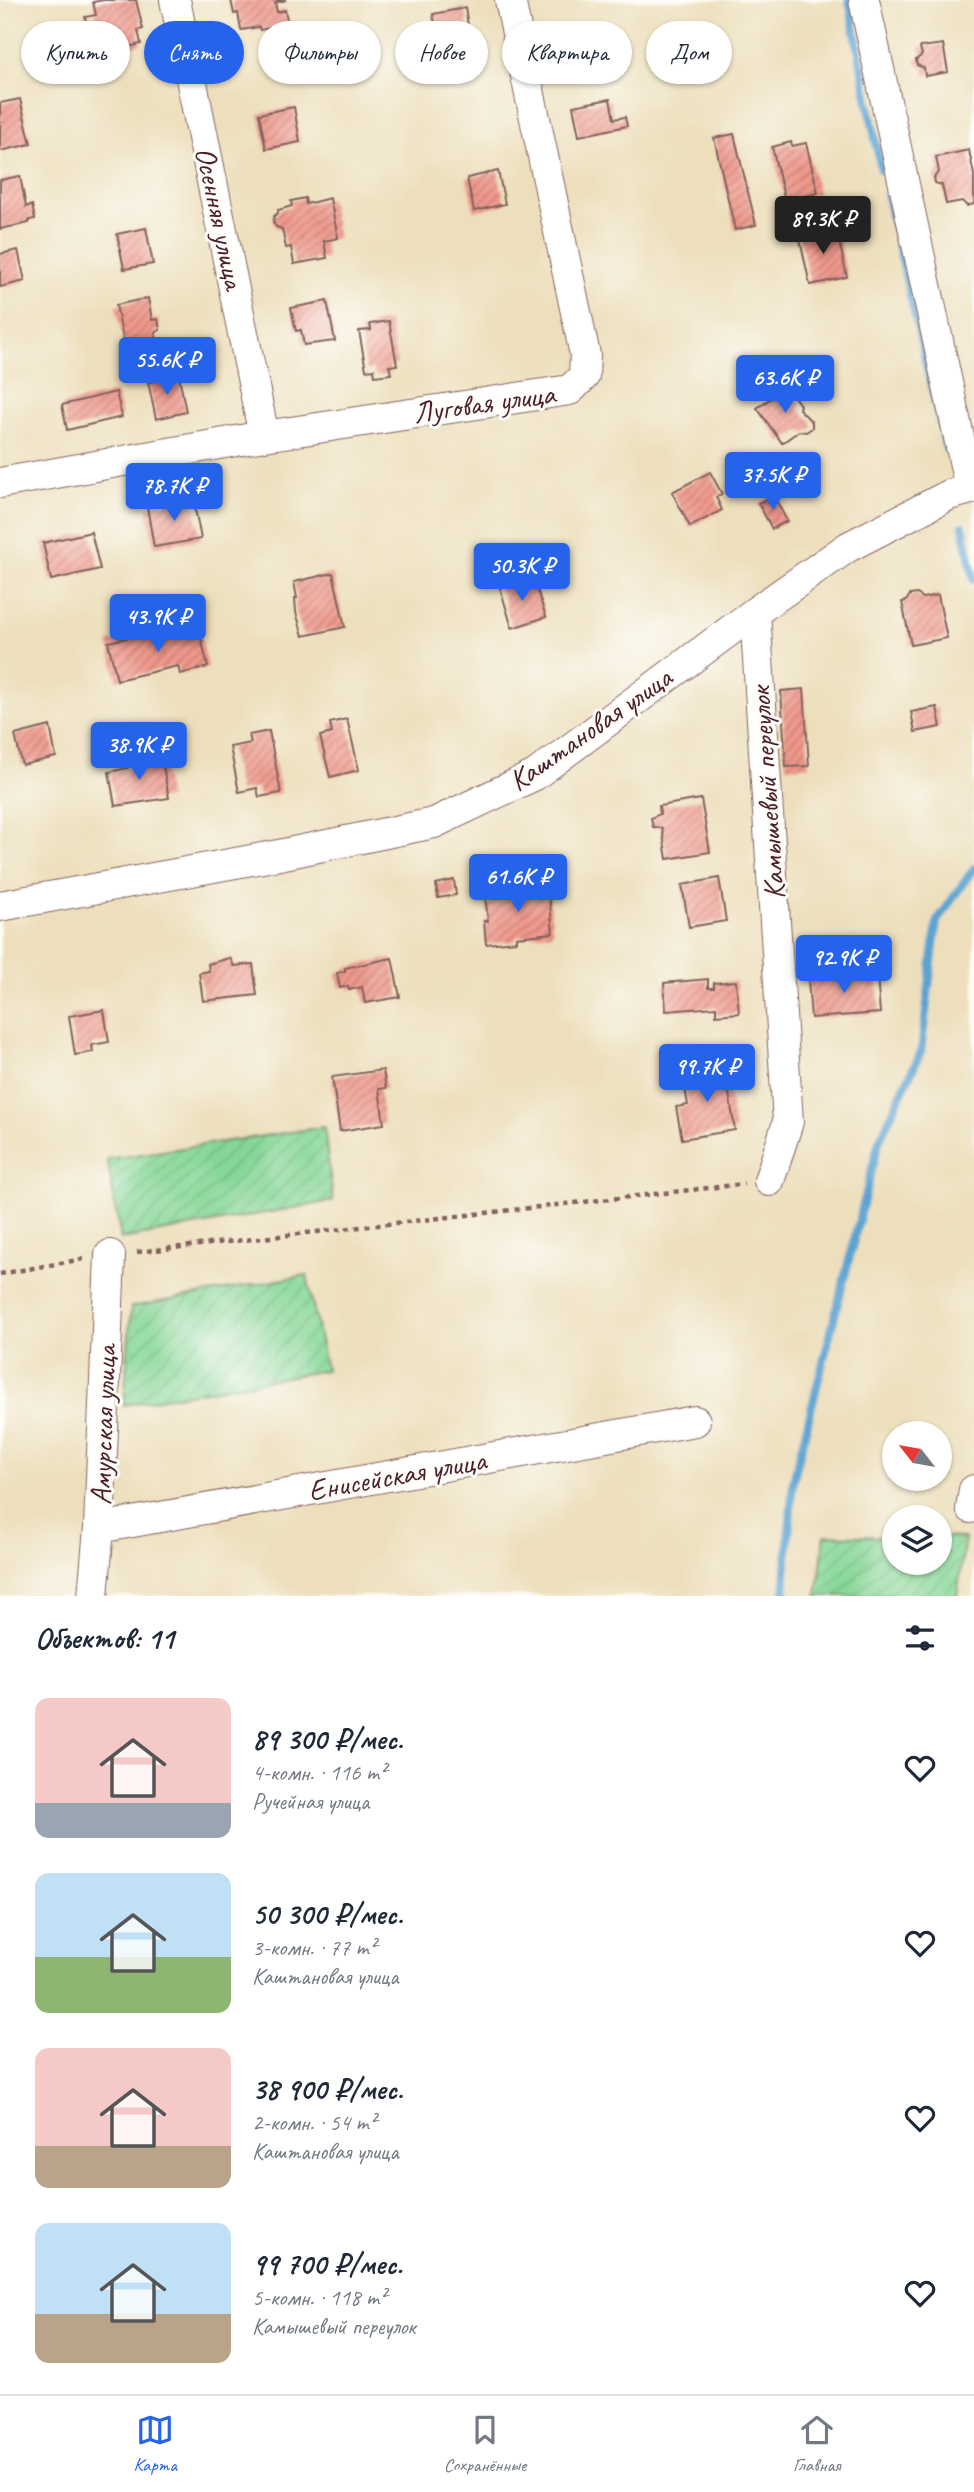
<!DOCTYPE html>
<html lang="ru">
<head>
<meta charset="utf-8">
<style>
  :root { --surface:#fff; --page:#f2f2f3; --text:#1f2937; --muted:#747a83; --line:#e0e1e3; --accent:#2563eb }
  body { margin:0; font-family:Caveat,sans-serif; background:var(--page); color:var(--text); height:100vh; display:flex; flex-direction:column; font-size:26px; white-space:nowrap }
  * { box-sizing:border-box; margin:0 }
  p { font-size:23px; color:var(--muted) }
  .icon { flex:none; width:38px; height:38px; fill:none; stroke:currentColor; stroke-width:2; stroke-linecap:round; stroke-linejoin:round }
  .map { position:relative; height:1596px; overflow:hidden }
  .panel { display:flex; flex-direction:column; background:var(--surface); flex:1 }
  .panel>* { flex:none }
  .banner { position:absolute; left:21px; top:21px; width:933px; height:63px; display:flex; gap:14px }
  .needle { width:46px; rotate:301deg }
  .fabs { position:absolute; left:882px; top:1421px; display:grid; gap:14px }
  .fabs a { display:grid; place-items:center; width:70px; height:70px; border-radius:50%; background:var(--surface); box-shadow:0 2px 5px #0004; font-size:35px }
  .price { position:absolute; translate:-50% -60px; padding:0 16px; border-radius:7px; background:var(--accent); color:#fff; font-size:23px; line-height:46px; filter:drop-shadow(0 2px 4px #0008) }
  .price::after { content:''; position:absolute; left:50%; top:42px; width:21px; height:16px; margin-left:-10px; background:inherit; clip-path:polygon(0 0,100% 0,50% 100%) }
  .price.selected { background:#222; color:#fff }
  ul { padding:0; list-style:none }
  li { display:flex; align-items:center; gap:21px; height:175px; padding:0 35px }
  li span { display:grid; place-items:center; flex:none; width:196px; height:140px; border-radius:14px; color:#555 }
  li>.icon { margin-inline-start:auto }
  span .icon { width:84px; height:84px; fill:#fffc; stroke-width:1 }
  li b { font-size:30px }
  h2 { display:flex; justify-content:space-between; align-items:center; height:84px; padding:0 35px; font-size:30px }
  .tag { padding:0 24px; border-radius:32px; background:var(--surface); box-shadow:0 2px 5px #0004; font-size:24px; line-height:63px }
  .tag.selected { background:var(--accent); color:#fff }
  .tab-bar { display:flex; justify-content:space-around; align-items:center; height:98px; border-top:2px solid var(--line); background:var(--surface); font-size:19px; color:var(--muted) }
  .tab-bar a { display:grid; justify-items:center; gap:4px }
  .tab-bar .selected { color:var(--accent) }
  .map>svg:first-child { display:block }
  .garden { fill:url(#garden-furrows); stroke:#687b61; stroke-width:2 }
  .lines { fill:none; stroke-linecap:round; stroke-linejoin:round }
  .stream { stroke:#5ba3d2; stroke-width:8 }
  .building { fill:url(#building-hatch) }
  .minor-casing { stroke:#83625e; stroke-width:32 }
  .path { stroke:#83625e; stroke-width:4.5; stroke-dasharray:5 5; stroke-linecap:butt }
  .minor { stroke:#fff; stroke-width:30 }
  .labels { text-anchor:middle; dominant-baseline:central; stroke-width:6; stroke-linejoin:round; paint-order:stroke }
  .street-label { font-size:30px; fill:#4a1f2b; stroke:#fdfcf7 }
</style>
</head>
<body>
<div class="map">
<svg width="974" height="1596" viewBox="0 0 974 1596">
  <defs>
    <pattern id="garden-furrows" width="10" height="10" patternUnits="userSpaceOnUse" patternTransform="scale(1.75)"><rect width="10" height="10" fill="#85d797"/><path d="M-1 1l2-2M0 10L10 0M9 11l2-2" fill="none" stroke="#74b882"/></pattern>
    <pattern id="building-hatch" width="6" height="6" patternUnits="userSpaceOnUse" patternTransform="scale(1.75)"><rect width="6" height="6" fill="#f0998c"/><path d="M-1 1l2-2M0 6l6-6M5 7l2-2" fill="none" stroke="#c47c73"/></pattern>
  </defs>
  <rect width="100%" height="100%" fill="#fdfcf7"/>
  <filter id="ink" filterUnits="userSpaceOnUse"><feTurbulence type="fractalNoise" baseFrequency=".0143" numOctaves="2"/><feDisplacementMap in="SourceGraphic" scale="14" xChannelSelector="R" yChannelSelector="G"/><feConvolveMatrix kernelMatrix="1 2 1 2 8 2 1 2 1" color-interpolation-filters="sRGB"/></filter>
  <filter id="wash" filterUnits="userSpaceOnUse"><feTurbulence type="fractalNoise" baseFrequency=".00686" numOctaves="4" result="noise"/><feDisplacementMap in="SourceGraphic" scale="28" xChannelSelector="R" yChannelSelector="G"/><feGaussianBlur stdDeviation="1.57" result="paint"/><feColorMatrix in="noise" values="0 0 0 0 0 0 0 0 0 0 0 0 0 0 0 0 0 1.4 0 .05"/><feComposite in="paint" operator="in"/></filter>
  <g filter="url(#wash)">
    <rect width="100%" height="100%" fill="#eddfbc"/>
    <path class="garden" d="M324 1127 333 1201 121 1239 107 1159Z
      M307 1275 326 1370 124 1405 131 1307Z
      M825 1535 894 1537V1563H940V1537L965 1538 957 1596H817Z"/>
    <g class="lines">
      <path class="stream" d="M849 0 881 170
        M887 196 946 449
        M963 526 974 580
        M784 1596 793 1481 879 1141 921 1052 937 921 974 868"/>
    </g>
    <g id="blocks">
      <path class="building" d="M104 0H136L143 29 138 30 141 44 93 55 85 17 96 15 93 2Z
        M231 0H286L275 3 277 12 285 10 288 24 260 30 259 27 241 30 238 13 234 14Z
        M465 8 471 43 429 50 426 38 434 37 433 35 437 34 433 14Z
        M943 44 948 72 925 76 924 68 917 65 916 60 922 55 920 47Z
        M20 99 31 144 0 151V103Z
        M610 99 614 119 625 117 627 126 579 136 573 106Z
        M294 107 300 142 266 149 259 114Z
        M734 134 756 225 735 230 714 138Z
        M791 142 792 146 806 143 818 193 785 201 772 147Z
        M969 150 974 175V204L967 206 962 201 946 204 942 185 935 183 934 177 939 172 936 157Z
        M498 171 505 204 474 211 467 178Z
        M20 176 26 207 32 205 35 219 29 220V223L0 229V180Z
        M305 198 306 204 330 198 338 238 324 241 327 258 294 264 291 247 286 248 282 229 276 227 273 222 274 216 278 213V210L292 206 291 201Z
        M836 227 847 277 810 285 799 235Z
        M146 228 153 264 124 269 117 234Z
        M18 250 25 281 0 287V254Z
        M148 298 152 320 158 319 160 330 155 332 157 342 125 348 116 305Z
        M327 301 335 341 304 345 301 330 296 331 291 308Z
        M389 321 397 365 389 366 391 374 375 376 374 369 366 370 359 331 371 330 370 324Z
        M179 376 186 412 156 419 148 382Z
        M787 387 800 405 799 409 812 422V428L806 432 799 431 782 443 757 408Z
        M116 392 122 417 67 430 62 405Z
        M710 472 722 494 716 497 722 510 690 527 672 492Z
        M774 496 787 521 772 529 758 503Z
        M193 498 201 539 154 547 147 507Z
        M91 532 100 569 51 580 43 543Z
        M333 573 345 627 303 636 296 612 295 598H297L294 582Z
        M519 578 522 591 536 587 546 617 512 628 499 584Z
        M917 594 923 598 938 595 947 638 911 645 902 602 906 601 910 595Z
        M199 629 208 667 180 674 178 666 117 680 108 642 155 632 156 638Z
        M804 689 809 766 786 767 781 691Z
        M937 707 941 727 915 732 911 712Z
        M347 719 359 770 330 777 320 736 332 733 330 723Z
        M50 726 56 757 22 765 15 735Z
        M269 731 281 793 259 797 257 788 239 792 230 747 251 743 249 735Z
        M143 753 145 764 162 761 169 798 115 806 109 772 128 768 127 756Z
        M701 799 710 852 667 859 662 828 653 827 651 818 660 814 659 806Z
        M719 878 726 921 689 927 682 885Z
        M454 880 456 895 438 898 436 884Z
        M548 884 553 933 516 937V941L486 944 484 921H488L485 893Z
        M230 958 234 966 253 964 257 995 203 1001 199 973 209 971 208 964Z
        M392 958 400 997 365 1003 362 987 349 990 348 986 340 988 337 973 345 971V968Z
        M848 969 849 977 877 975 880 1013 811 1018 808 980 834 978 833 970Z
        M708 979V988H714V983L736 981 739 1013 716 1015V1007L666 1011 664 983Z
        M104 1010 109 1042 92 1045 93 1052 75 1055 69 1016Z
        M734 1068 737 1086 728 1087 735 1130 682 1139 676 1107 688 1105 683 1076Z
        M383 1070 386 1088 379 1089 384 1124 340 1131 332 1077Z"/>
    </g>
  </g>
  <g filter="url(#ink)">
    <use href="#blocks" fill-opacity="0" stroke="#83625e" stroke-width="2"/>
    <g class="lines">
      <g class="minor-casing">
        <path id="minor" d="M175 0 264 436
          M864 0 970 488
          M0 483 264 436 570 390 584 376 585 355 510 0
          M755 612 788 1122 769 1181
          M0 906 279 855 434 823 535 775 755 612 848 547 949 495 974 488
          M971 1508 974 1490
          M99 1528 695 1421
          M93 1596 99 1528 110 1255"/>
      </g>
      <path class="path" d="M137 1252 744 1184
        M0 1274 83 1259"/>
      <use href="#minor" class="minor"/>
    </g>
  </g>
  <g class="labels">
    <g class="street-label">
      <text transform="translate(220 218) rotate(78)">Осенняя улица</text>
      <text transform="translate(484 403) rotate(-8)">Луговая улица</text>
      <text transform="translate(590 729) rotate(-35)">Каштановая улица</text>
      <text transform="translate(767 793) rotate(-94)">Камышевый переулок</text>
      <text transform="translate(103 1425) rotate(-88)">Амурская улица</text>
      <text transform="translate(397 1475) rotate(-10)">Енисейская улица</text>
    </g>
  </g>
</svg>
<div class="fabs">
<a><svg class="needle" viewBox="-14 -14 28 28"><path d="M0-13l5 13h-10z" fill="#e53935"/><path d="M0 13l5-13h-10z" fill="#747a83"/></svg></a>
<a><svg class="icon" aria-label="layers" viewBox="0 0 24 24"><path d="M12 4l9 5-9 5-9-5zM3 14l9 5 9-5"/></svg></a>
</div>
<b class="price selected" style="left:823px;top:256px">89.3K ₽</b>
<b class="price" style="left:167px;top:397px">55.6K ₽</b>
<b class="price" style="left:785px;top:415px">63.6K ₽</b>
<b class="price" style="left:773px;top:512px">37.5K ₽</b>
<b class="price" style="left:174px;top:523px">78.7K ₽</b>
<b class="price" style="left:522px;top:603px">50.3K ₽</b>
<b class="price" style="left:158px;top:654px">43.9K ₽</b>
<b class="price" style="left:139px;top:782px">38.9K ₽</b>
<b class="price" style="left:518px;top:914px">61.6K ₽</b>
<b class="price" style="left:844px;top:995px">92.9K ₽</b>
<b class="price" style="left:707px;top:1104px">99.7K ₽</b>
<div class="banner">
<a class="tag">Купить</a>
<a class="tag selected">Снять</a>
<a class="tag">Фильтры</a>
<a class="tag">Новое</a>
<a class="tag">Квартира</a>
<a class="tag">Дом</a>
</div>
</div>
<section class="panel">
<h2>Объектов: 11<svg class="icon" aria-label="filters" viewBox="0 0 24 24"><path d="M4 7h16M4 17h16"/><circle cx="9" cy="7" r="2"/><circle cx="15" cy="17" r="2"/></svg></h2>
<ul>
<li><span style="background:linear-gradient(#f6c9c9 75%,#9aa5b1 0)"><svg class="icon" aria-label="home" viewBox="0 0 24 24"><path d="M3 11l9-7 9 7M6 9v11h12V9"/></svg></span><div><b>89 300 ₽/мес.</b><p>4-комн. · 116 m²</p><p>Ручейная улица</p></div><svg class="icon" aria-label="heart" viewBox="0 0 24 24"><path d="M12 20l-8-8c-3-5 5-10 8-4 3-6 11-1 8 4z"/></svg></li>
<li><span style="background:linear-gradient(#bfe0f5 60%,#8fb573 0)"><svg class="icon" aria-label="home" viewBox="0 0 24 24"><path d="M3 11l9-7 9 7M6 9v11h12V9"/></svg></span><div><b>50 300 ₽/мес.</b><p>3-комн. · 77 m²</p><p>Каштановая улица</p></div><svg class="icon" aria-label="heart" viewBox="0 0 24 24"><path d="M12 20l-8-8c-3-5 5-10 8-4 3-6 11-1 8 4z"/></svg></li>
<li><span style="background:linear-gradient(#f6c9c9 70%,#b9a48a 0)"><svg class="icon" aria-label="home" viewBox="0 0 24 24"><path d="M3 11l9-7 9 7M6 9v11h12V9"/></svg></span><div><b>38 900 ₽/мес.</b><p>2-комн. · 54 m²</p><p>Каштановая улица</p></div><svg class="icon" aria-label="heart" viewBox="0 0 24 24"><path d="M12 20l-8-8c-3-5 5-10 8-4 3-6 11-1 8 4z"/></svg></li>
<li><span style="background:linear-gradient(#bfe0f5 65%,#b9a48a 0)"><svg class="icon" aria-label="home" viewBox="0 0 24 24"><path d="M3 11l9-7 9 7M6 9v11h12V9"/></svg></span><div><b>99 700 ₽/мес.</b><p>5-комн. · 118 m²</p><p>Камышевый переулок</p></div><svg class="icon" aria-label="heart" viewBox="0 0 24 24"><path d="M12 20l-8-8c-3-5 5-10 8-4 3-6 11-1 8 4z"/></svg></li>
</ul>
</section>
<nav class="tab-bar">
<a class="selected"><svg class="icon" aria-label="map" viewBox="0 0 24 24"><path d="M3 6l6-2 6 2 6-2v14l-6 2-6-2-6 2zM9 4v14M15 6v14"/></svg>Карта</a>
<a><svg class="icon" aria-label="saved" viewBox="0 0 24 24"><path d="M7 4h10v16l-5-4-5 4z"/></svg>Сохранённые</a>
<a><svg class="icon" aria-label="home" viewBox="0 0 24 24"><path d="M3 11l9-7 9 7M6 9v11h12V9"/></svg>Главная</a>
</nav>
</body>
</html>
